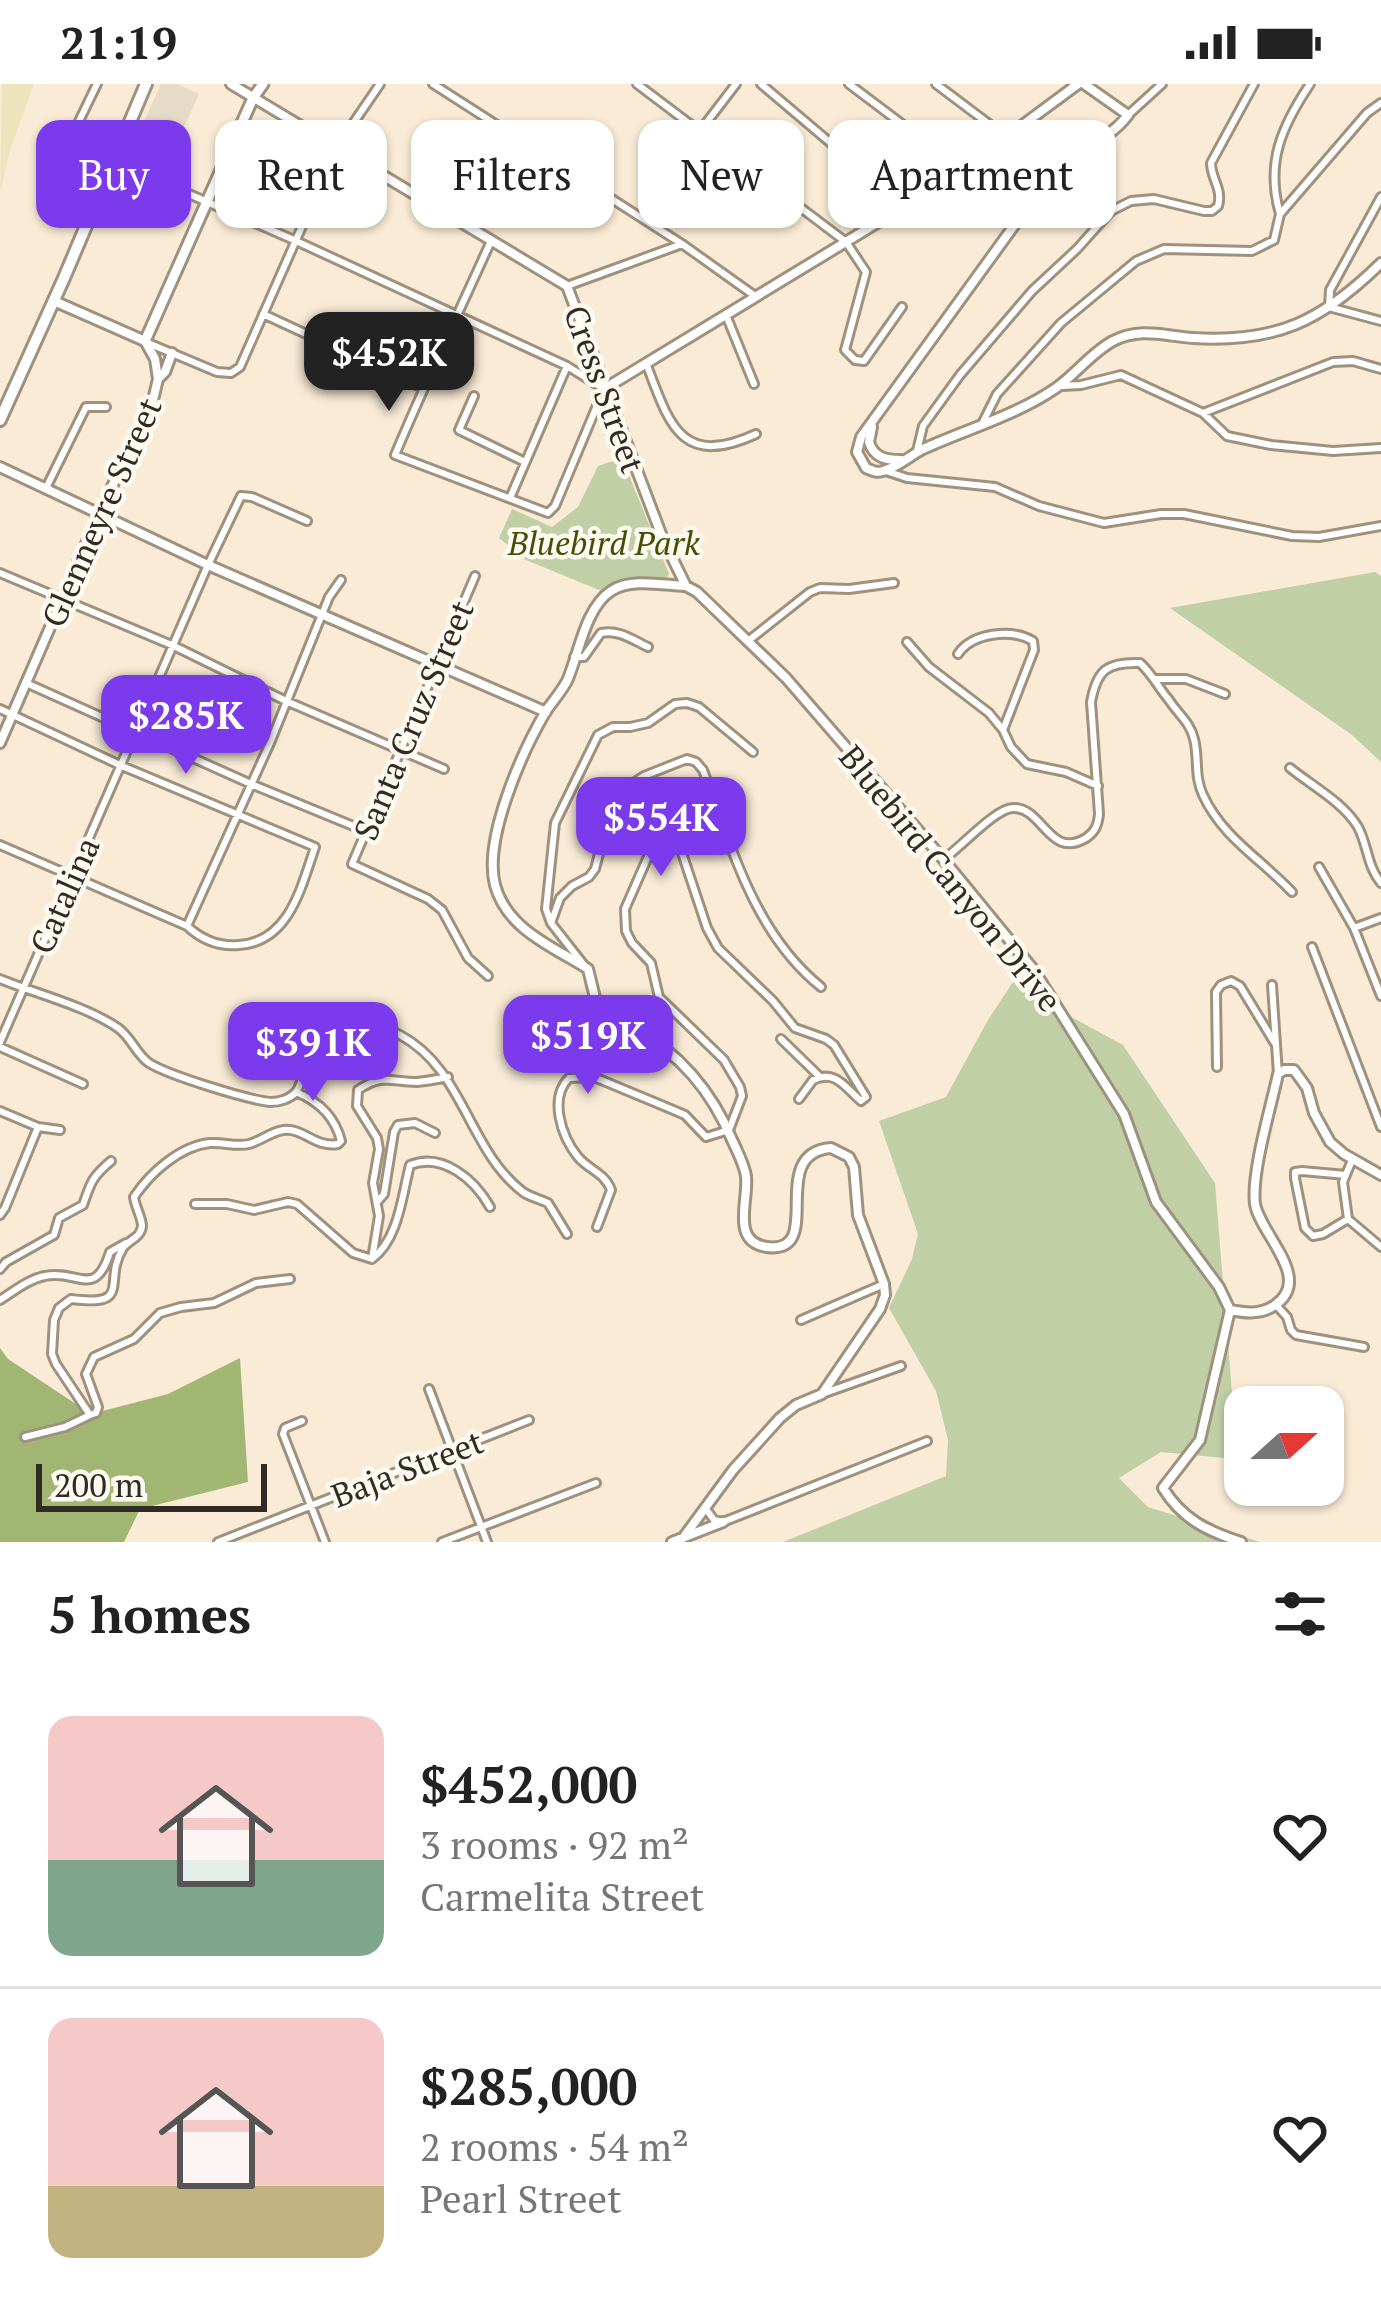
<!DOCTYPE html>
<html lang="en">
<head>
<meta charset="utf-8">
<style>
  :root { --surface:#fff; --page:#f2f2f2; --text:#222; --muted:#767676; --line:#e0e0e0; --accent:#7c3aed }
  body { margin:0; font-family:"PT Serif",serif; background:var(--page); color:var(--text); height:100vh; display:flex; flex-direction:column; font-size:45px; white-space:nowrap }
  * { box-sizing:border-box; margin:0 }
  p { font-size:39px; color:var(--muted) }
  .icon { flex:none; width:66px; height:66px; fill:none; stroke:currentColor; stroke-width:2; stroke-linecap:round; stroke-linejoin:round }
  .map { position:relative; height:1458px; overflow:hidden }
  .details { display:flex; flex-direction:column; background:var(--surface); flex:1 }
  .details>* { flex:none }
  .banner { position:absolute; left:36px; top:36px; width:1311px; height:108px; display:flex; gap:24px }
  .needle { width:78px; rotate:69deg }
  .buttons { position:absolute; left:1224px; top:1302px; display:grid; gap:24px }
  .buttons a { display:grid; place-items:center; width:120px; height:120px; border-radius:24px; background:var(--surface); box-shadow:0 3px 9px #0004; font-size:60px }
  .scale { position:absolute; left:36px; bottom:30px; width:231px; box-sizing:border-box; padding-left:12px; border:6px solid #302b23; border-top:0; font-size:33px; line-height:42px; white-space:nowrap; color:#302b23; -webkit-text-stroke:9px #fffaf1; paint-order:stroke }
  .price { position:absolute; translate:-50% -102px; padding:0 27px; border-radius:24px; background:var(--accent); color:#fff; font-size:39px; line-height:78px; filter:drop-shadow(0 3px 6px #0008) }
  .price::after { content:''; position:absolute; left:50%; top:72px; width:36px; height:27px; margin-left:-18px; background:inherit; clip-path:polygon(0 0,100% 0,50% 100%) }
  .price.active { background:#222; color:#fff }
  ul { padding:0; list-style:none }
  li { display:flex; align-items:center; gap:36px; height:300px; padding:0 48px }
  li+li { border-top:3px solid var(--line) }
  li span { display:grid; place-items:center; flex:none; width:336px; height:240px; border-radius:24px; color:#555 }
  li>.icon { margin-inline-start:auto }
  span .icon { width:144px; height:144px; fill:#fffc; stroke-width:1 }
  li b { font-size:51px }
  h2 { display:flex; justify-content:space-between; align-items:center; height:144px; padding:0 48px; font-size:51px }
  .chip { padding:0 42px; border-radius:24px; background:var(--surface); box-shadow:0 3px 9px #0004; font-size:42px; line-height:108px }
  .chip.active { background:var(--accent); color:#fff }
  .status { display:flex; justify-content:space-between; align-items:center; height:84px; padding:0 60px; background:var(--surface); direction:ltr }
  .status svg { height:33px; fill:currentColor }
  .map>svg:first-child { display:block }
  .commercial { fill:#e5dbc6 }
  .green { fill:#c1cfa7 }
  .forest { fill:#a2b674 }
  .sand { fill:#ede4be }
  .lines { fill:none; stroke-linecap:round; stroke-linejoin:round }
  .minor-casing { stroke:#9e927e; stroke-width:12 }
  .tertiary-casing { stroke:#9e927e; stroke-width:14 }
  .secondary-casing { stroke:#9e927e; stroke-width:15 }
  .trunk-casing { stroke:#9e927e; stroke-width:16 }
  .minor { stroke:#fff; stroke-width:6 }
  .tertiary { stroke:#fff; stroke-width:8 }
  .secondary { stroke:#fff; stroke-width:9 }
  .trunk { stroke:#fff; stroke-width:10 }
  .labels { text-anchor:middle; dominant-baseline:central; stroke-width:9; stroke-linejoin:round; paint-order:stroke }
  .street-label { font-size:33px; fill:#302b23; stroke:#fffaf1 }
  .park-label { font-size:33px; font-style:italic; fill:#415104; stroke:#fffaf1 }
</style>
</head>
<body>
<div class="status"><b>21:19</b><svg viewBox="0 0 49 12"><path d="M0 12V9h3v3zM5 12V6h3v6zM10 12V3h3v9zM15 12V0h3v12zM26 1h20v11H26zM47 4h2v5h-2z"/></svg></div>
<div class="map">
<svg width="1381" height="1458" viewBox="0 0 1381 1458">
  <rect width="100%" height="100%" fill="#f9ebd6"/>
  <path class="commercial" d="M161 0H177L199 10 164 87 129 71Z"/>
  <path class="green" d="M622 374 669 490 666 495 620 499 604 508 526 476 499 454 512 425 552 443 578 423 598 382Z
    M1375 488 1381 492V678L1352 651 1170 524Z
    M1017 892 1073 934 1123 961 1215 1099 1232 1309 1283 1323H1245V1376L1161 1368 1119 1394 1148 1423 1260 1458H783L946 1392 948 1356 936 1307 889 1224 912 1175 918 1150 879 1037 946 1013 988 936Z"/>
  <path class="forest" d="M0 1264 8 1275 91 1330 168 1310 240 1274 248 1398 140 1425 124 1458H0Z"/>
  <path class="sand" d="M2 0H34L10 66 0 108Z"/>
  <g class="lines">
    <g class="minor-casing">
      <path id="minor" d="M433 0 682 160 755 212
        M637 0 846 158 866 188 845 266 855 276 864 277 902 223
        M761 0 905 122
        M849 0 963 86
        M936 0 1005 52
        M1128 31 1162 0
        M700 47 736 0
        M52 50 294 156 567 282 604 305 555 422 548 429 395 371C425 299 459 228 491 157
        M69 58 97 0
        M1381 113 1330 206 1329 223 1381 237
        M1280 130C1265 79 1282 42 1310 0
        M567 202 682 160
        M263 230 423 304
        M726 231 754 300
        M148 259 217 288 231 289 240 283 337 63 380 0
        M646 279C669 339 680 385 756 350
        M1062 302 1081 301 1121 291 1203 329 1227 352 1271 361 1333 367 1381 364
        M474 312 459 346 525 378
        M1203 329 1333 278 1353 277 1381 285
        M983 338 997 310 1061 239 1136 177 1164 165 1252 167 1274 156 1280 130 1367 29 1381 19
        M917 367 923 342 960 291 1032 207 1077 165 1111 127 1131 117 1154 115 1204 127H1212L1218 122C1223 105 1211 95 1211 79L1254 0
        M886 387 907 394 995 403 1039 422 1104 439 1161 430H1184L1292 452 1319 453 1381 442
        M46 404 86 323H106
        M510 414 567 282
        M0 489 174 562 286 617 444 685
        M475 492 352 780 428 815 442 826 468 874 488 892
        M748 557 810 508 820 504 849 505 894 499
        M907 558 929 583 989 629 1003 646 1011 663 1027 680 1066 688 1098 702
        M958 570C972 549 1011 544 1033 557L1034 566 1003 646
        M574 573H584L601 549C618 545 633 556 648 563
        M1157 595H1186L1225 610
        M26 599 251 700 363 746
        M0 625 122 682 315 763C301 804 289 858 239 861 218 863 202 856 187 842L0 761
        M1290 684C1311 701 1344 719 1358 743 1368 762 1367 782 1381 799
        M944 775C961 763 996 724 1013 724 1043 723 1049 776 1086 754 1095 748 1098 741 1099 730L1091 618C1097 585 1108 578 1140 579 1153 591 1158 603 1169 616 1178 630 1190 638 1194 655 1199 674 1194 692 1203 711 1222 753 1261 775 1292 808
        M1319 783 1354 844 1381 912
        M551 839 560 814 572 802 589 793 595 785 602 758 626 704 644 692 687 675 696 678 703 686C732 764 754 849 821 903
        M187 842 270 659 329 513 341 496
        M1354 844 1381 834
        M1312 863 1381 1043
        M584 881 551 839 546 825 555 739 598 651 613 643H630L648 639 675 620 687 619 699 623 753 668
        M0 895C37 910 86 922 118 944 131 953 136 970 149 979 168 991 248 1016 271 1018 279 1018 290 1015 296 1008 301 1002 302 990 306 983 324 950 366 933 400 951 464 985 468 1066 523 1108 530 1113 540 1115 548 1119L567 1150
        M1272 901 1278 990
        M781 955 819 992
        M0 958 208 481 241 412 252 413 307 437
        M0 963 83 1000
        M1217 983 1216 908 1221 901 1231 897 1240 902 1276 961
        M0 1027 38 1043 60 1046
        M1352 1076 1343 1098 1348 1135 1381 1163
        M1346 1091 1302 1087 1295 1088V1094L1305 1144 1313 1152 1323 1150 1348 1135
        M377 1118 384 1110 394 1048 398 1041 415 1039 435 1049
        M195 1120H227L254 1126 288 1118 297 1120 353 1169 372 1175
        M0 1131 5 1124 38 1043
        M597 1143 611 1106C605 1089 589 1086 578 1073 561 1052 549 1014 569 994L594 993 671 1025 685 1031 706 1053 729 1046 742 1012 740 1003 724 976 659 913 651 879 632 859 626 847 625 825 657 752 668 748 680 763 707 844 718 864 773 917 795 944 826 955 834 961 866 1013 861 1017C845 1003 835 985 813 996L799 1015
        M372 1175 379 1132 373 1099 379 1065 377 1054 357 1022 358 1006C383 989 391 998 417 998 427 997 438 995 448 993
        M372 1175C399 1155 402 1111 410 1081 443 1068 475 1096 490 1123
        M0 1185 6 1178 54 1151 59 1134 83 1121C91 1098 92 1093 111 1077
        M0 1216C14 1207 29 1195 45 1192 78 1185 95 1216 110 1168L126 1159
        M1276 1221 1287 1233 1291 1246 1296 1251 1364 1263
        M801 1236 884 1200
        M429 1305 487 1458
        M822 1310 901 1282
        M90 1331 56 1280 52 1270 54 1236 59 1224 71 1215C134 1223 102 1198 123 1164 128 1156 141 1154 142 1142 142 1134 135 1122 134 1113 150 1089 180 1062 210 1059 223 1058 236 1063 249 1060 261 1057 272 1047 284 1046 304 1044 315 1064 338 1060L341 1057C335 1033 318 1017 296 1008
        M90 1331 96 1329 98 1323 86 1290 94 1273 134 1255 160 1229 181 1223 214 1219 256 1199 290 1195
        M302 1337 285 1344 283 1350 325 1458
        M25 1353 65 1343 90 1331
        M706 1425 714 1436 723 1438 927 1357
        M218 1458 529 1336
        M442 1458 596 1399"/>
    </g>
    <g class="tertiary-casing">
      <path id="tertiary" d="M231 0 567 202 663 455 686 502 697 508 786 594 943 775 1033 885 1124 1030 1156 1118 1219 1203 1230 1226
        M1084 0 1128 31C1106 60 1078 61 1055 85L861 353 857 368 866 384C873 387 876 389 883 387 897 384 911 371 923 365 967 345 1017 331 1056 304 1076 290 1091 269 1113 257 1141 243 1164 252 1193 254 1277 259 1322 237 1381 179
        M159 294 165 288 172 269
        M604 305 951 94 1078 0
        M872 343 869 358C874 374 886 376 901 376
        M0 383 208 481 546 628
        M0 659 99 430 153 316 158 295 155 275 145 257 54 217
        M1230 1226C1246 1229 1261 1231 1275 1221 1314 1195 1260 1150 1255 1120 1251 1089 1271 1023 1278 990L1284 986H1294L1307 1004 1314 1029 1330 1058 1344 1070 1381 1091
        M1230 1226 1200 1356 1163 1404C1182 1435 1207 1447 1241 1458
        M683 1454 733 1386 780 1334 796 1321 822 1310 880 1225 885 1211 884 1200 858 1131 854 1083 849 1073 831 1064C765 1069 827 1171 767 1163 730 1158 749 1116 746 1092 744 1080 738 1069 733 1058 712 1007 680 969 631 942 620 936 609 935 598 926L588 885C554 863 507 846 495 801 483 755 522 668 546 627 553 617 561 608 567 597 579 570 585 524 611 507 630 494 663 501 684 502
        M672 1458 723 1438"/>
    </g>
    <g class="secondary-casing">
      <path id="secondary" d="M145 257 253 14 263 0"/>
    </g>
    <g class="trunk-casing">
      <path id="trunk" d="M0 336 64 194 146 0"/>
    </g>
    <use href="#minor" class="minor"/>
    <use href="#tertiary" class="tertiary"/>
    <use href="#secondary" class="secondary"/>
    <use href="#trunk" class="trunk"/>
  </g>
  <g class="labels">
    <g class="street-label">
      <text transform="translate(605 305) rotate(70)">Cress Street</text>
      <text transform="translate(101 428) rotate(-66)">Glenneyre Street</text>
      <text transform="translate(413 636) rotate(-67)">Santa Cruz Street</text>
      <text transform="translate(951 794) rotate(51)">Bluebird Canyon Drive</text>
      <text transform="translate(64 811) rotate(-66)">Catalina</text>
      <text transform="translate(407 1384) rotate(-21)">Baja Street</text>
    </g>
    <g class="park-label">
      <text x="604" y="458">Bluebird Park</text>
    </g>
  </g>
</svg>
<div class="buttons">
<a><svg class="needle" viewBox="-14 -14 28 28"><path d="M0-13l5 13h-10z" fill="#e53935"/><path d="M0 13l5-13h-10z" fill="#767676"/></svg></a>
</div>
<div class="scale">200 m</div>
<b class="price active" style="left:389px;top:330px">$452K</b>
<b class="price" style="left:186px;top:693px">$285K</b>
<b class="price" style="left:661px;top:795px">$554K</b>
<b class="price" style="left:588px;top:1013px">$519K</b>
<b class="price" style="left:313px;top:1020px">$391K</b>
<div class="banner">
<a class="chip active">Buy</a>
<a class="chip">Rent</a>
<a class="chip">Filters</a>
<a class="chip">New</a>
<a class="chip">Apartment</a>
</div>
</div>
<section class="details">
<h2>5 homes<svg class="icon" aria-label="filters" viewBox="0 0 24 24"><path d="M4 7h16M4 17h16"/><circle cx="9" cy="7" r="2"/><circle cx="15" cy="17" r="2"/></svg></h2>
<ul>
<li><span style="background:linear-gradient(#f6c9c9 60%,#7fa58c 0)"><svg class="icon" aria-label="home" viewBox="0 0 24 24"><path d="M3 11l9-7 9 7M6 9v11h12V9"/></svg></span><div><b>$452,000</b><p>3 rooms · 92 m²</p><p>Carmelita Street</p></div><svg class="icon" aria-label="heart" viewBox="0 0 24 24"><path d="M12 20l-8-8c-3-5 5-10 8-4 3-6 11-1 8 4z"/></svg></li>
<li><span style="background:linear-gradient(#f6c9c9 70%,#c2b280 0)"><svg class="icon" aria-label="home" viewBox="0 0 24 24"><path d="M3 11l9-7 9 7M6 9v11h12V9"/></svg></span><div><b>$285,000</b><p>2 rooms · 54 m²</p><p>Pearl Street</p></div><svg class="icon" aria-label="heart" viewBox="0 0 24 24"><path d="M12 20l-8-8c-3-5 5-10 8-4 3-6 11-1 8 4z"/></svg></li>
</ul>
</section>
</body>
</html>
